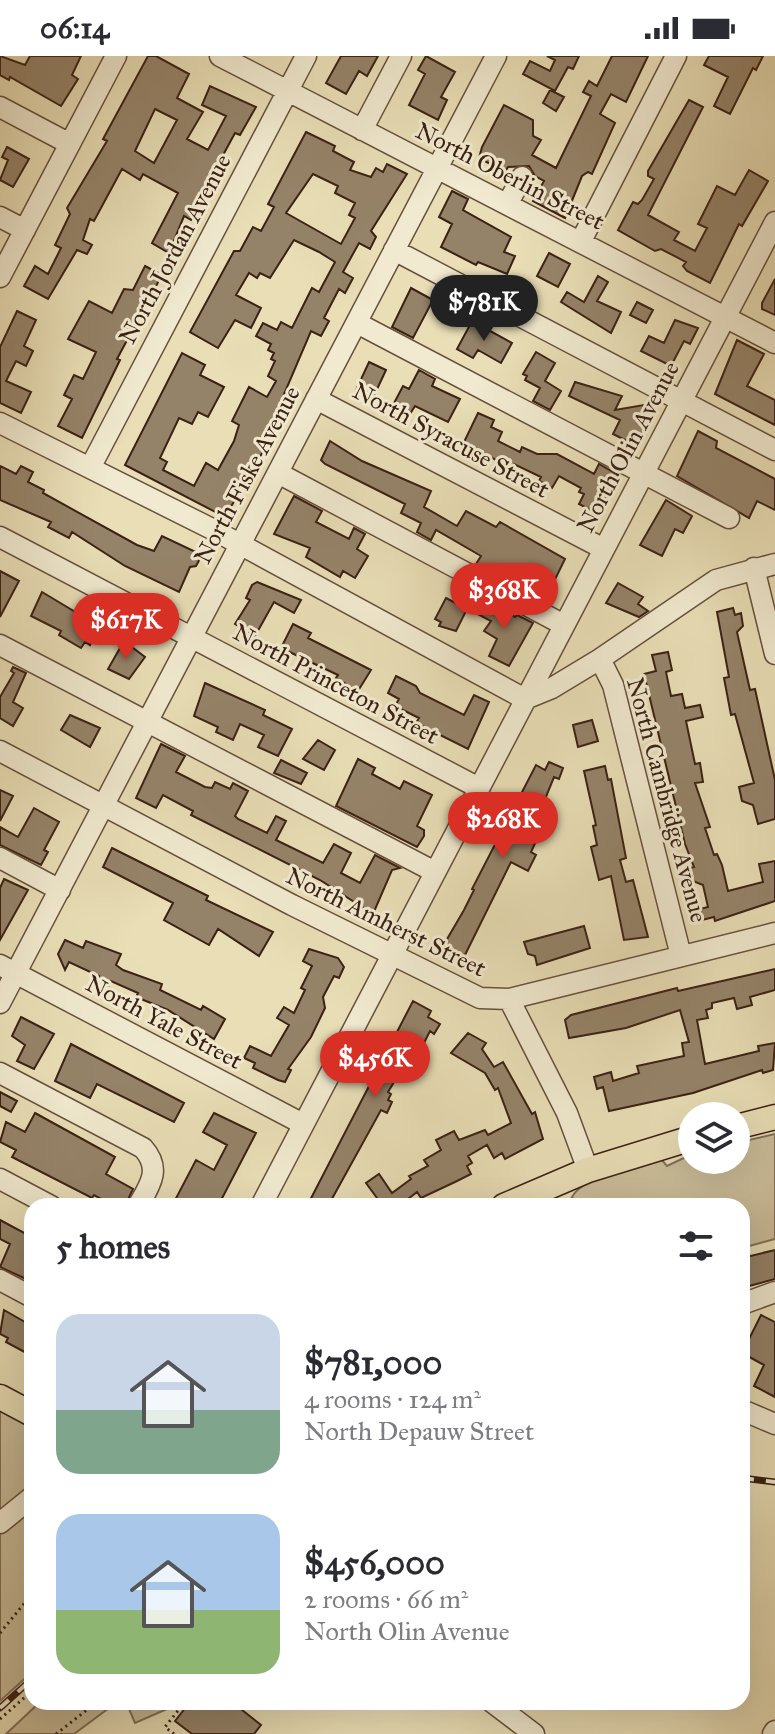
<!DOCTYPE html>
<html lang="en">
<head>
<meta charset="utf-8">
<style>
  :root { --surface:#fff; --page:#f7f7f7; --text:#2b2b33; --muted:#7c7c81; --accent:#d93025 }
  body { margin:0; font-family:"IM FELL Great Primer",serif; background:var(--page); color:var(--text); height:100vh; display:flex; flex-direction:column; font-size:30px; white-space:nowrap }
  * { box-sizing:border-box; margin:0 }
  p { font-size:26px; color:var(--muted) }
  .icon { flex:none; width:44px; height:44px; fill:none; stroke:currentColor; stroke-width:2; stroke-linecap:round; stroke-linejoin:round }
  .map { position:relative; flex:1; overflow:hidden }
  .drawer { position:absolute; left:24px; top:1142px; width:726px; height:512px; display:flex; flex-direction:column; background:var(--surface); border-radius:24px; box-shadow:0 8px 32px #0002 }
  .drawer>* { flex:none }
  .controls { position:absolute; left:678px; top:1046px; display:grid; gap:16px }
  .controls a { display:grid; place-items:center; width:72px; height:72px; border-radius:50%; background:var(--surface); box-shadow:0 8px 32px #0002; font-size:40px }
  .price { position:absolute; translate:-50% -68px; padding:0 18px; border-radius:28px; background:var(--accent); color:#fff; font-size:26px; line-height:52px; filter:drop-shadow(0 2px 4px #0008) }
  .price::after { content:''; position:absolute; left:50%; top:48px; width:24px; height:18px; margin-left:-12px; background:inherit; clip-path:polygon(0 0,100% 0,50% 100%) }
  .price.on { background:#222; color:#fff }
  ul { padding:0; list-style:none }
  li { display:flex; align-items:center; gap:24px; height:200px; padding:0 32px }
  li span { display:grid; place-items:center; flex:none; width:224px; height:160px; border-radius:24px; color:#555 }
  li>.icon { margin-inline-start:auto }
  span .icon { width:96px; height:96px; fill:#fffc; stroke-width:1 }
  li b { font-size:34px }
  h2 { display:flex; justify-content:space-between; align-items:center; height:96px; padding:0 32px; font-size:34px }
  .status { display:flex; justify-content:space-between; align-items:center; height:56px; padding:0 40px; background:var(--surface); direction:ltr }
  .status svg { height:22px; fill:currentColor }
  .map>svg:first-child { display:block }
  .green { fill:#cbbe9b; stroke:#837058; stroke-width:2 }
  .building { fill:#958369; stroke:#3b2115; stroke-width:2; fill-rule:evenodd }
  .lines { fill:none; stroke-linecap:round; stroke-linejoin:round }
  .minor-casing { stroke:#66503d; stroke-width:23 }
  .major-casing { stroke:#3b2115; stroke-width:27 }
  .path { stroke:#3b2115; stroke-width:3; stroke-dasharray:2 4; stroke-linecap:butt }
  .minor { stroke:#f1ead0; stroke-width:20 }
  .major { stroke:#e9deb6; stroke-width:24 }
  .rail-casing { stroke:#3b2115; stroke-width:7 }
  .rail { stroke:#f1ead0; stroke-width:4; stroke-dasharray:12; stroke-linecap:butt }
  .labels { text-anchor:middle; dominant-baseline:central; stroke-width:6; stroke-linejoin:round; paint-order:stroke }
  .street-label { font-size:24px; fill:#3b2115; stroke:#f1ead0 }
</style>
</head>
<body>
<div class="status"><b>06:14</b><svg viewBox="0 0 49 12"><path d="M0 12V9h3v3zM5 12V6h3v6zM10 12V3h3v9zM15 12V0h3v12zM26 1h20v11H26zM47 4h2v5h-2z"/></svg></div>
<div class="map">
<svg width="775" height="1678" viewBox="0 0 775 1678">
  <rect width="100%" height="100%" fill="#e9deb6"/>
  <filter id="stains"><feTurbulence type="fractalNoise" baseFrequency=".0025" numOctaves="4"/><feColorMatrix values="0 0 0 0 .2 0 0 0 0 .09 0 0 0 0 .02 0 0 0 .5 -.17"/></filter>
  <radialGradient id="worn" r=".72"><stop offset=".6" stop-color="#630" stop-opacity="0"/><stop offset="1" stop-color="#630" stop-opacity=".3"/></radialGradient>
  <path class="green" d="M775 1078V1183L742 1192V1150H561L571 1144C577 1121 638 1110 661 1103L667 1110 692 1098V1104H736V1087Z
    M0 1355 32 1370V1616L0 1645V1478L4 1473 0 1462Z
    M40 1646H117L74 1678H6Z
    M126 1646H172L174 1650 135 1667Z"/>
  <path class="building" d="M0 0 25 9 30 0H81L72 19 78 23 61 50 10 21 9 24 0 19Z
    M148 0H156L189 18 177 42 203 56 187 83 208 94 226 60 202 49 210 30 256 51 240 79 235 77 222 101 225 103 191 164 184 160 169 197 152 187 178 137 143 118 140 124 122 113 94 165 90 163 83 184 92 189 87 198 77 194 48 243 24 230 35 210 48 218 61 192 55 189 70 158 67 152 107 85 103 83ZM155 53 177 64 154 107 135 95Z
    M341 0H378L367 20 359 15 346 38 326 27Z
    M426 0 455 16 441 41 447 44 438 64 409 49 425 18 418 14Z
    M547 0H579L573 13 568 11 555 35 523 18 530 5 550 15 555 4Z
    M612 0H648L626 46 611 38 600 58 615 67 592 118 588 116 582 120 565 162 533 145 544 125 535 120 529 110 508 111 505 116 479 102 482 91 504 49 533 64V80L541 84 532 99 556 112 591 40 583 36 589 25 597 30Z
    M709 0H763L756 14 753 12 730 58 714 50 728 21 704 9Z
    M550 34 564 41 556 55 543 47Z
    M689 44 703 51 648 159 679 176 674 184 695 195 707 172 698 168 717 130 735 139 749 114 768 125 742 170 739 168 710 227 687 215 683 210 686 206 661 193 655 195 618 174 633 146 638 148 642 144 654 123 648 120V115Z
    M306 76 335 90 333 95 354 106 350 114 371 121 376 112 383 116 387 108 407 118 371 175 376 181 370 193 359 187 343 216 353 222 345 237 339 233 324 262 329 265 321 280 311 275 264 385 268 387 225 461 125 409 182 297 205 309 200 319 224 331 208 361 198 356 192 368 179 362 160 402 167 406 163 414 194 430 206 407 218 414 234 385 239 369 232 365 249 331 267 341 276 325 268 320 275 305 271 303 274 297 268 294 271 288 256 280 263 267 277 274 281 266 292 272 312 232 319 236 335 206 319 196 294 184 270 222 260 217 257 222 249 217 236 239 261 252 251 272 235 264 218 292 190 276 234 195H240L253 171 261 175 274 151 268 148ZM313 118 338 130 335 137 355 147 349 159 355 162 341 188 286 157Z
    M7 91 29 103 13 131 0 124 8 104 2 101Z
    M452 135 468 143 463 154 511 181 504 196 515 200 507 218 478 206 476 209 441 191 452 168 439 161Z
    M549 197 570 208 558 231 537 220Z
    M145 210 162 219 117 303 120 304 82 382 58 370 72 343 64 339 74 319 83 323 96 296 68 283 89 245 112 257 124 233 133 234Z
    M598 220 608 226 597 245 621 256 611 277 561 246 567 236 584 246Z
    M775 223V259L762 253V247Z
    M411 232 433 244 413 282 392 271Z
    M637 246 653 254 646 267 630 259Z
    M17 255 36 264 24 290 33 295 26 310 16 305 6 325 31 336 21 357 0 347V291Z
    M675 264 698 272 690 288 684 285 671 310 641 295 649 280 664 287Z
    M472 265 512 287 501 307 478 294 473 302 457 293Z
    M737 284 764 298 747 330 775 344V369L715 338Z
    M536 296 555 307 545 325 561 335 550 354 533 345 540 332 525 324 527 320 523 318Z
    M369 306 386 314 373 342 356 334Z
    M419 314 435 323 432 330 460 343 448 366 415 350 410 358 393 349 403 330 409 333Z
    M575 326 622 340 615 354 650 348 647 355 652 358 632 397 621 391 625 384 613 378 620 364 569 340Z
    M478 357 494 364 491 371 502 376 498 385 520 396 522 391 537 398H557L594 418 599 408 618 419 605 445 601 443 595 456 579 448 584 438 579 436 581 432 559 420 552 432 539 425 541 421 514 408 512 413 464 386Z
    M698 375 717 385 716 392 775 423V454L757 445 749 462 677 420Z
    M330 385 362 405 431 435 424 451 457 470 466 455 496 471 500 466 565 503 545 544 526 534 529 529 498 512 495 518 476 508 481 500 436 474 431 484 417 476 421 467 401 457 405 448 325 408 321 404Z
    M0 410 16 418 21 410 33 416 28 426 44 434 43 437 137 489 154 495 162 480 202 499 196 510 190 511 179 536 125 510 72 476 69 482 48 471 51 466 0 444Z
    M294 440 322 455 316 466 349 483 354 472 365 478 357 493 368 500 355 522 343 515 340 521 306 501 310 492 274 478Z
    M666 444 692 460 683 477 675 473 662 500 640 489Z
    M0 515 19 525 0 561Z
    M257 526 301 544 294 557 274 546 255 580 235 568 250 544 246 542 252 529Z
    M618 527 643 541 638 548 648 555 639 561 606 547Z
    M42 536 97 569 99 573 90 589 85 586 81 592 59 579 61 575 31 560Z
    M483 541 515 561 517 559 533 567 509 610 489 600 497 583 484 575 491 565 474 556Z
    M446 542 467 553 456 575 439 570 441 566 435 563Z
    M733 552 735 559 741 557 743 570 737 576 750 634 755 633 775 724V763L758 768 753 749 742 745 739 731 754 727 735 658 731 659 724 622 729 621 717 556Z
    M293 568 311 577 308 582 371 614 358 635 336 622 338 619 281 592Z
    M124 585 145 601 129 623 108 613Z
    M668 596 672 614 666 616 671 640 682 638 685 652 700 649 703 661 686 665 695 708 700 707 703 726 695 727 710 771 705 772 714 799 717 798 722 809 728 835 763 826 759 808 775 805V845L715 865 714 861 702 864 700 853 708 851 703 829 693 825 690 812 694 811 685 788 644 618 656 615 652 599Z
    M13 611 26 617 13 646 23 652 13 670 0 662V641L14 617 11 615Z
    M396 620 416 630 420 637 464 659 474 639 489 646 468 693 416 667 419 662 395 650 399 643 388 637Z
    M205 627 265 654 263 659 292 673 278 700 258 691 264 679 240 668 233 684 216 676 218 671 194 660Z
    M70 659 100 672 90 691 61 674Z
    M592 664 598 685 578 691 573 669Z
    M318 684 335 694 324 714 303 703Z
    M161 688 185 700 176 716 205 731 212 732 215 726 230 733 233 727 248 735 235 760 238 763 267 777 276 760 286 765 276 784 323 807 334 788 351 797 341 817 360 827 375 799 400 812 392 814 373 858 320 824 191 759 193 755 163 739 156 752 136 742Z
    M358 703 375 712 372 718 400 733 404 725 432 739 417 770 424 774V780L417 791 336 750Z
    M281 704 307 717 301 728 274 717Z
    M549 706 563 712 559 723 554 721 530 780 537 783 531 796 536 799 528 815 511 806 460 909 439 897 464 854 474 834 472 833 536 709 545 714Z
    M605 710 608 724 611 723 626 802 620 804 626 826 633 824 648 881 624 884 611 820 599 824 591 791 597 789 593 770 596 769 584 715Z
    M0 734 13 740 0 765Z
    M34 752 59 766 44 794 48 796 41 809 0 789V771L18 781Z
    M112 792 208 840 206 844 273 876 259 900 218 873 209 889 164 864 173 847 103 811Z
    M4 823 28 834 0 884V832Z
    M584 870 590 892 537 909 535 900 528 898 524 886Z
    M65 884 83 892 86 885 121 898 116 909 123 914 162 928 160 934 201 954 203 950 225 963 214 983 168 954 136 941 138 937 111 925 109 930 97 924 99 920 69 906 65 914 58 898Z
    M309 893 338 902 344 911 339 922 334 920 323 941 325 952 311 981 288 1013 291 1014 285 1026 278 1024 253 1012 255 1007 244 1002 250 990 271 1000 289 969 277 962 284 951 294 957 305 934 301 932 312 910 303 905Z
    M775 913V934L750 941 752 949 737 953 734 942 712 947V952L706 954 708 962 697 964 705 1008 759 995 758 990 775 987 773 1014 763 1017 762 1014 693 1037 609 1055 603 1031 597 1033 594 1021 611 1016 613 1025 639 1017 637 1010 684 1000 682 987 689 986 680 954 626 972 569 982 565 964 571 959 677 932 678 935Z
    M413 945 431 955 428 961 440 968 434 978 430 975 417 1001 411 998 388 1036 391 1038 388 1044 392 1046 387 1057 381 1054 328 1150H307Z
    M21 961 54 978 34 1013 17 1005 25 989 12 980Z
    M468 977 486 987 482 993 494 1011 503 1006 532 1058 535 1056 543 1083 505 1103 502 1097 494 1102 487 1089 468 1100 472 1107 467 1110 471 1118 455 1126 421 1142 417 1136 399 1150H367L377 1142 366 1127 379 1118 392 1137 411 1123 409 1120 428 1110 424 1104 441 1094 436 1084 454 1075 459 1084 485 1074 488 1079 511 1067 498 1032 495 1034 485 1017 451 997Z
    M71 988 184 1047 174 1066 97 1028 90 1042 55 1025Z
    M0 1036 17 1045 11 1056 0 1050Z
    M35 1057 115 1101 106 1118 133 1133 125 1150H114L94 1139 92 1142 12 1101 16 1094 0 1086 6 1066 25 1076Z
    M214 1057 256 1077 218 1150H172L196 1104 214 1114 227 1089 203 1076Z
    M0 1164 32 1181V1213L26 1223 0 1211 10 1188 0 1183Z
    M775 1194V1223L742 1232V1202Z
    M4 1254 32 1270V1300L6 1286 8 1282 0 1278Z
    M761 1259 775 1266V1341L754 1330 764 1309 742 1297Z
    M190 1646H232L261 1669 254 1678H192L175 1665Z"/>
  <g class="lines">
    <g class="minor-casing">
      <path id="minor" d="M220 0 775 287
        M0 51 70 88
        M362 74 401 0
        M508 147 522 121
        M0 161 25 174
        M581 185 676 0
        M394 194 775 394
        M0 221 116 0
        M357 267 729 462
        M316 343 604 493
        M0 367 210 472 525 643
        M91 410 306 0
        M278 417 564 569
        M0 481 479 732
        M754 512 775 598
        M0 589 435 816
        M600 603 613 629 681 900
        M525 643 552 632 600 603 716 524 775 508
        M0 695 292 849 480 942 509 943 775 877
        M0 802 60 834
        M0 909 303 1068
        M509 943 567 1057 588 1114
        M0 947 496 0
        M0 1017 143 1092C162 1113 150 1129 138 1150
        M0 1123 51 1150
        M261 1150 775 166
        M0 1224 32 1241
        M742 1248 775 1236
        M742 1354 775 1368
        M0 1467 32 1441
        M492 1646 534 1678
        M773 1678 775 1675"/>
    </g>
    <g class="major-casing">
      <path id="major" d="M736 1071 775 1061
        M504 1150 588 1114 692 1082
        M0 1341 32 1358"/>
    </g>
    <path class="path" d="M0 1577 32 1538
      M0 1663 32 1635
      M56 1678 97 1646
      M174 1678 165 1671 185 1646"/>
    <use href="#minor" class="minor"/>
    <use href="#major" class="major"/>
    <g class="rail-casing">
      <path id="rail" d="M742 1422 775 1426
        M0 1652 32 1623"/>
    </g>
    <use href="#rail" class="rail"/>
  </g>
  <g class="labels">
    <g class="street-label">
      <text transform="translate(510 120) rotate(27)">North Oberlin Street</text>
      <text transform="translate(175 193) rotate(-62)">North Jordan Avenue</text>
      <text transform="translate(451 384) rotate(28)">North Syracuse Street</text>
      <text transform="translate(628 391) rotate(-62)">North Olin Avenue</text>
      <text transform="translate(247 419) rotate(-62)">North Fiske Avenue</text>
      <text transform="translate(336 628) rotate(28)">North Princeton Street</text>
      <text transform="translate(667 744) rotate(75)">North Cambridge Avenue</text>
      <text transform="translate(386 866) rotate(26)">North Amherst Street</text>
      <text transform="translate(164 966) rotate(28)">North Yale Street</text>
    </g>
  </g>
  <rect width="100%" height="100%" filter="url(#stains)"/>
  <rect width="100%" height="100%" fill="url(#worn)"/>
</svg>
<div class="controls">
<a><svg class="icon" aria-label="layers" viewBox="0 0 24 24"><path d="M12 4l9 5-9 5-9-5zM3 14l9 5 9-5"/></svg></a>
</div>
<b class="price on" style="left:484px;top:287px">$781K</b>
<b class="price" style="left:504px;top:575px">$368K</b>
<b class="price" style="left:126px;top:605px">$617K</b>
<b class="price" style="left:503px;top:804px">$268K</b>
<b class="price" style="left:375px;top:1043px">$456K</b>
<section class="drawer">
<h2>5 homes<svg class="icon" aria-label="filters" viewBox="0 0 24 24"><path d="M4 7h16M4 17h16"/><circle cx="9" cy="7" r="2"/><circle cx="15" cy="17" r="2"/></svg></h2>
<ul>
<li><span style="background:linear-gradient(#c9d6e8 60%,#7fa58c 0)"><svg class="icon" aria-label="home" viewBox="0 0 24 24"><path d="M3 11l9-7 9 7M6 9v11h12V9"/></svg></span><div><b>$781,000</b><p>4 rooms · 124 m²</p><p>North Depauw Street</p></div></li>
<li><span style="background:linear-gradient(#a9c7e8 60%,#8fb573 0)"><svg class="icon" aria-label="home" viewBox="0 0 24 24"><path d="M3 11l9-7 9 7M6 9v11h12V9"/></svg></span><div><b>$456,000</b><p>2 rooms · 66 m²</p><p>North Olin Avenue</p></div></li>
</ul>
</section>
</div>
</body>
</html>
